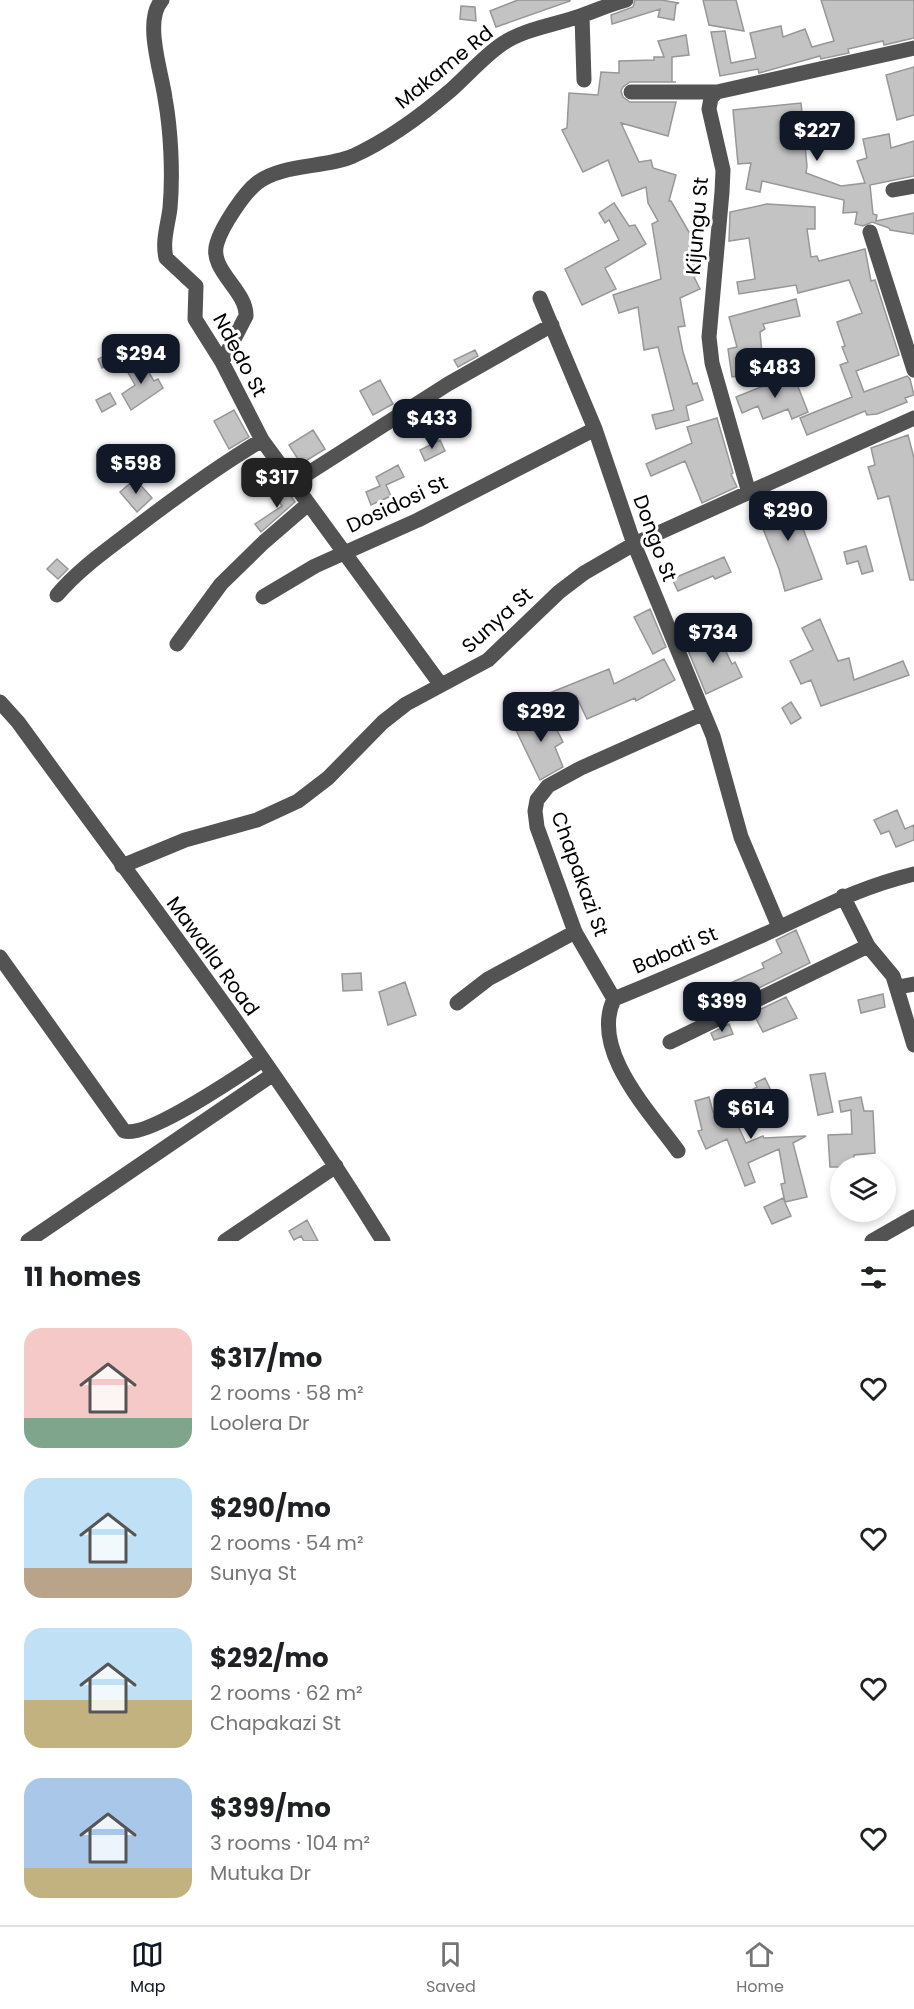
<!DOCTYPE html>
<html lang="en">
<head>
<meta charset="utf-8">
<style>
  :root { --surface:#fff; --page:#f2f2f2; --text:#202124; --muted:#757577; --line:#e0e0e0; --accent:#111827 }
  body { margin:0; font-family:Poppins,sans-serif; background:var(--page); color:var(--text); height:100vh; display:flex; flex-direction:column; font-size:22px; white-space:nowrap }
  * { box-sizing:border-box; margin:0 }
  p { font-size:20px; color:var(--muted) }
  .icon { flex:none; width:33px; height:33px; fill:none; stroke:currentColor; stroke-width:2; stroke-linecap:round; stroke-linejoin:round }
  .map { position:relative; height:1241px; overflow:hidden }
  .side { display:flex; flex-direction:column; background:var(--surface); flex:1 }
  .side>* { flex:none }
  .controls { position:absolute; left:830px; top:1156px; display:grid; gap:12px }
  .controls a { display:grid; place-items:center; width:66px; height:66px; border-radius:50%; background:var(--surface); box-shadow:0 3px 9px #0003; font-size:30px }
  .price { position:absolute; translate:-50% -51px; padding:0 14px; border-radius:12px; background:var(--accent); color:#fff; font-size:20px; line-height:39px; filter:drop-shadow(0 2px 3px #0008) }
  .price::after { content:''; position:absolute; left:50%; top:36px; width:18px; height:14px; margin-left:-9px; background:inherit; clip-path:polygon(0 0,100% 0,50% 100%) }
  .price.on { background:#222; color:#fff }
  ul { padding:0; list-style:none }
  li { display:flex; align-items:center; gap:18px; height:150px; padding:0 24px }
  li span { display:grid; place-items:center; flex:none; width:168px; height:120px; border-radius:18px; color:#555 }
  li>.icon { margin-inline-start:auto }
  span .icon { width:72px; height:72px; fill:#fffc; stroke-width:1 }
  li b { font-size:26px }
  h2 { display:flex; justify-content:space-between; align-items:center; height:72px; padding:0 24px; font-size:26px }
  .dock { display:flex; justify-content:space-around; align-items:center; height:84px; border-top:2px solid var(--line); background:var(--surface); font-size:16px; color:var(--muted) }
  .dock a { display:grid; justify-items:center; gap:3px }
  .dock .on { color:var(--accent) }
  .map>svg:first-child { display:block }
  .building { fill:#c3c3c3; stroke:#979797; stroke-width:1.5 }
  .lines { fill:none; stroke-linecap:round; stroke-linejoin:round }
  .minor { stroke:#535353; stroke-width:15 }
  .labels { text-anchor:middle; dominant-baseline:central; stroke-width:6; stroke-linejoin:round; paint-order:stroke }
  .street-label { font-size:20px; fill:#000; stroke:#fff }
</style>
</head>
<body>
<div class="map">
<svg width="914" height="1241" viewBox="0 0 914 1241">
  <rect width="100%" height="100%" fill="#fff"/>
  <path class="building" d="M518 0H570V1L496 27 490 11Z
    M635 0H661L679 3 676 4 674 20 658 17 660 9 612 24 611 15 633 7Z
    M703 0H736L744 31 709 25Z
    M821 0H914V38L884 45 883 41 848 49 849 53 821 59 820 56 759 73 758 69 720 76 711 32 725 31 731 63 756 58 750 33 781 26 783 37 805 29 812 47 834 41Z
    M461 6 475 7 476 21 460 19Z
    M686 35 689 55 672 57V82H676H630L623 87 621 91 623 97 630 102H676L668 136 621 123 639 162 651 160 653 168 676 175 669 201H671L697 246 688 250 699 275 694 277 700 289 680 298 685 326 678 327 683 352 693 384 697 383 703 400 686 406 689 420 656 429 652 415 674 410 658 347 644 350 638 307 619 313 613 295 661 279 652 224 658 221 648 203 646 187 622 196 608 160 583 172 562 130 567 128 569 93 598 95 601 72 619 73V61L654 60V57H664L658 41Z
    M914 67V115L897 120 886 75Z
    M801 103 807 166 806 173 841 186 865 183 857 161 867 158 863 139 889 134 891 148 914 141V176L870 185 873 214 877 215 876 221 914 213V234L890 230 889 228 872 222 863 226 855 224 857 212 843 213 844 200 762 181 760 192 746 189 751 163 738 164 733 110Z
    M614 203 629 226 635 225 646 244 605 268 616 289 582 305 565 269 619 240 609 220 605 223 599 213Z
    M767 204 815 207V229H807L811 257 817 256 819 261 865 249 871 281 875 280 899 355 856 371 864 392 907 376 910 379 914 395 905 398 907 402 877 414 867 415 865 411 807 435 800 418 852 397 840 365 848 362 842 347 845 346 837 322 862 313 849 280 798 293 796 285 739 294 737 282 755 279 749 238 729 241 730 212Z
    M796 299 800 316 763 324 765 329 760 332 762 354 780 349 786 369 732 377 728 349 737 347 729 317Z
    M475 350 478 356 458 367 454 360Z
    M113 352 118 361 102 368 98 359Z
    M142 360 154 381 158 379 163 388 131 410 122 394 135 385 126 369Z
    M793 374 808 412 792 419 788 409 763 419 758 406 742 413 736 397Z
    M380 380 393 404 373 415 360 391Z
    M110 393 116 404 102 412 96 400Z
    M234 410 249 437 229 449 214 421Z
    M717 418 733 473 731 474 737 487 702 503 685 461 651 476 646 464 692 443 687 427Z
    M313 430 325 449 301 464 289 445Z
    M908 435 914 458V580H910L889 496 878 499 868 467 875 465 871 448Z
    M440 440 445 451 425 461 420 450Z
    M398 465 404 477 386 485 391 496 371 505 366 492 380 486 376 477Z
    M135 479 152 498 137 512 120 492Z
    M284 487 295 502 261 532 255 524 282 506 274 494Z
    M790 494 822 579 785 591 779 569 754 506Z
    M866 546 873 571 862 574 858 561 847 564 844 552Z
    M724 557 731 572 715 579 713 576 678 591 672 579Z
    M57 559 68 569 58 579 47 569Z
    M650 609 666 647 653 654 634 617Z
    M820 619 838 661 849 658 854 680 903 661 909 675 821 706 811 680 801 684 790 661 813 650 802 628Z
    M717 633 732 664 735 662 742 677 706 694 687 648Z
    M664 659 675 680 636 701 635 698 587 719 576 696 546 708 542 696 609 669 614 684Z
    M791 702 801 718 791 724 782 708Z
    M543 703 553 730 556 728 563 742 555 747 563 767 540 780 515 728 535 718 531 710Z
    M897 810 905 829 914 825V840L896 847 889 831 881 834 874 820Z
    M796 930 810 963 722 1006 715 990 764 968 762 963 782 953 776 940Z
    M361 973 362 990 343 991 342 974Z
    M405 982 416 1015 388 1025 379 992Z
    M883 994 885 1007 861 1013 858 1000Z
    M786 997 797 1018 763 1032 753 1013Z
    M729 1024 733 1034 714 1040 711 1033Z
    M825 1073 833 1112 818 1115 810 1075Z
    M765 1078 773 1095 762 1100 763 1104 754 1109 753 1107 733 1115 746 1143 763 1136 764 1138 806 1136 793 1143 807 1197 785 1202 781 1184 785 1183 779 1149 748 1163 755 1182 745 1186 727 1139 706 1149 698 1131 702 1130 695 1101 709 1097 713 1112 748 1097 746 1093 757 1087 755 1083Z
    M861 1097 864 1111H873L875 1153 854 1155V1167H830L828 1135 852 1134 851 1110 841 1112 839 1101Z
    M783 1198 791 1216 772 1224 764 1207Z
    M307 1220 318 1241H304L301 1236 294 1240 289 1231Z"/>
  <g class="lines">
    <path class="minor" d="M162 0C143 20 162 74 165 98 171 131 173 175 170 208 168 225 162 241 166 258L196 286 195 319 222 362 262 440 441 685
      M582 16 584 80
      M631 92H717
      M893 190 914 186
      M870 232 914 370
      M540 298 595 429 634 544 713 736 741 837 779 927
      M222 362 246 316C247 290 208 270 217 243 222 226 244 193 257 183 281 164 325 168 353 156 388 140 422 115 451 90 468 75 483 57 502 44 526 28 556 25 583 15 597 10 611 4 626 0
      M293 483 448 384 552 325
      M749 493 712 363 709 337 722 192 723 170 709 109 711 98 717 92 914 48
      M57 595C78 570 104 552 130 532 173 499 215 468 262 440
      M263 597 315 566 418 520 595 429
      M177 644 221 584 264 542 308 504
      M0 702 18 722C142 893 272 1061 383 1241
      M122 866 185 840 257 820 298 801 328 778 383 722 406 704 488 660 559 592 584 573 634 544 914 418
      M843 896 868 946 893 976 914 1045
      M0 957 124 1131C148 1139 239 1075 263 1060
      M898 987 914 984
      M614 999 575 932 537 827 535 811 537 800 548 786 581 768 702 714
      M457 1003 488 979 575 932
      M670 1042 868 946
      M678 1151C649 1111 590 1050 614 999 668 977 721 954 774 930 824 907 860 887 914 874
      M28 1241 272 1075
      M225 1241 336 1166
      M872 1241 914 1217"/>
  </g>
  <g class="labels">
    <g class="street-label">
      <text transform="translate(444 67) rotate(-39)">Makame Rd</text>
      <text transform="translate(697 226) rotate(-85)">Kijungu St</text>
      <text transform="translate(240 355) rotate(62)">Ndedo St</text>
      <text transform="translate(397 504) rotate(-25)">Dosidosi St</text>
      <text transform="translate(655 538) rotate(70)">Dongo St</text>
      <text transform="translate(497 620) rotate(-42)">Sunya St</text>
      <text transform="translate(580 874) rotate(70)">Chapakazi St</text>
      <text transform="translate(675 950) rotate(-23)">Babati St</text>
      <text transform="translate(213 956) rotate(54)">Mawalla Road</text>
    </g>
  </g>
</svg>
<div class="controls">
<a><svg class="icon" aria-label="layers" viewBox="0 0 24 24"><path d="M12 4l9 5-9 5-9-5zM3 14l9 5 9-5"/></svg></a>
</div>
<b class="price" style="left:817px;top:162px">$227</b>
<b class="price" style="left:141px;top:385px">$294</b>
<b class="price" style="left:775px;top:399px">$483</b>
<b class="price" style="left:432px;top:450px">$433</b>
<b class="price" style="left:136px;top:495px">$598</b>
<b class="price on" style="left:277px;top:509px">$317</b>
<b class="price" style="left:788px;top:542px">$290</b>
<b class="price" style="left:713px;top:664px">$734</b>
<b class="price" style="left:541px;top:743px">$292</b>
<b class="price" style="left:722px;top:1033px">$399</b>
<b class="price" style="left:751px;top:1140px">$614</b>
</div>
<section class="side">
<h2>11 homes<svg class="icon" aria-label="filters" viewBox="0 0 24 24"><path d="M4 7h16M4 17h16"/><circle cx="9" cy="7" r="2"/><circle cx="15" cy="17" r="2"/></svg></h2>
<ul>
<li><span style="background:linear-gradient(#f6c9c9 75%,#7fa58c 0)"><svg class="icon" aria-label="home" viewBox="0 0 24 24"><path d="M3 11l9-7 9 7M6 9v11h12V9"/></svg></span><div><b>$317/mo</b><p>2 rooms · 58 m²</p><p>Loolera Dr</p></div><svg class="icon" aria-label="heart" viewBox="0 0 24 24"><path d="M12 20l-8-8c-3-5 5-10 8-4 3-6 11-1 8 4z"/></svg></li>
<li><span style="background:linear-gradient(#bfe0f5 75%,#b9a48a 0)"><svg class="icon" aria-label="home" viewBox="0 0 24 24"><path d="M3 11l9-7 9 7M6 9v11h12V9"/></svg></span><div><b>$290/mo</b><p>2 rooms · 54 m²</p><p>Sunya St</p></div><svg class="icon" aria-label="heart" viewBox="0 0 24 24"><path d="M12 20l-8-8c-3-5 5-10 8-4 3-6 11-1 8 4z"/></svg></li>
<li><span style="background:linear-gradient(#bfe0f5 60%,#c2b280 0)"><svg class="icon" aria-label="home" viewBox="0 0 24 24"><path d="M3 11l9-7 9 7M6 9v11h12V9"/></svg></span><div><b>$292/mo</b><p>2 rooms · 62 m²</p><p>Chapakazi St</p></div><svg class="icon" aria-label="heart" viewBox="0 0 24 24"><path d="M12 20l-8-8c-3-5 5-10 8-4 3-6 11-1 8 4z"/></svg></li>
<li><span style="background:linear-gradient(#a9c7e8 75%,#c2b280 0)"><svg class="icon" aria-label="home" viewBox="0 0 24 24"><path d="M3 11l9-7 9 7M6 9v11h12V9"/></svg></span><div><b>$399/mo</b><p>3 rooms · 104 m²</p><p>Mutuka Dr</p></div><svg class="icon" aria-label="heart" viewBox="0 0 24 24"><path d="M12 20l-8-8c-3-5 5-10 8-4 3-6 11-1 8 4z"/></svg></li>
</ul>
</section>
<nav class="dock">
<a class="on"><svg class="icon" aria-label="map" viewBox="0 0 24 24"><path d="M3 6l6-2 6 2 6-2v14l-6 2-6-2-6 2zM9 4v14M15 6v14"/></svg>Map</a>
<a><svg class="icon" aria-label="saved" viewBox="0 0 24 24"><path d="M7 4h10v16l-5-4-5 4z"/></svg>Saved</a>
<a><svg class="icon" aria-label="home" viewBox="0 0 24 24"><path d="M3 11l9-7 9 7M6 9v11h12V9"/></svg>Home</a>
</nav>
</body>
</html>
